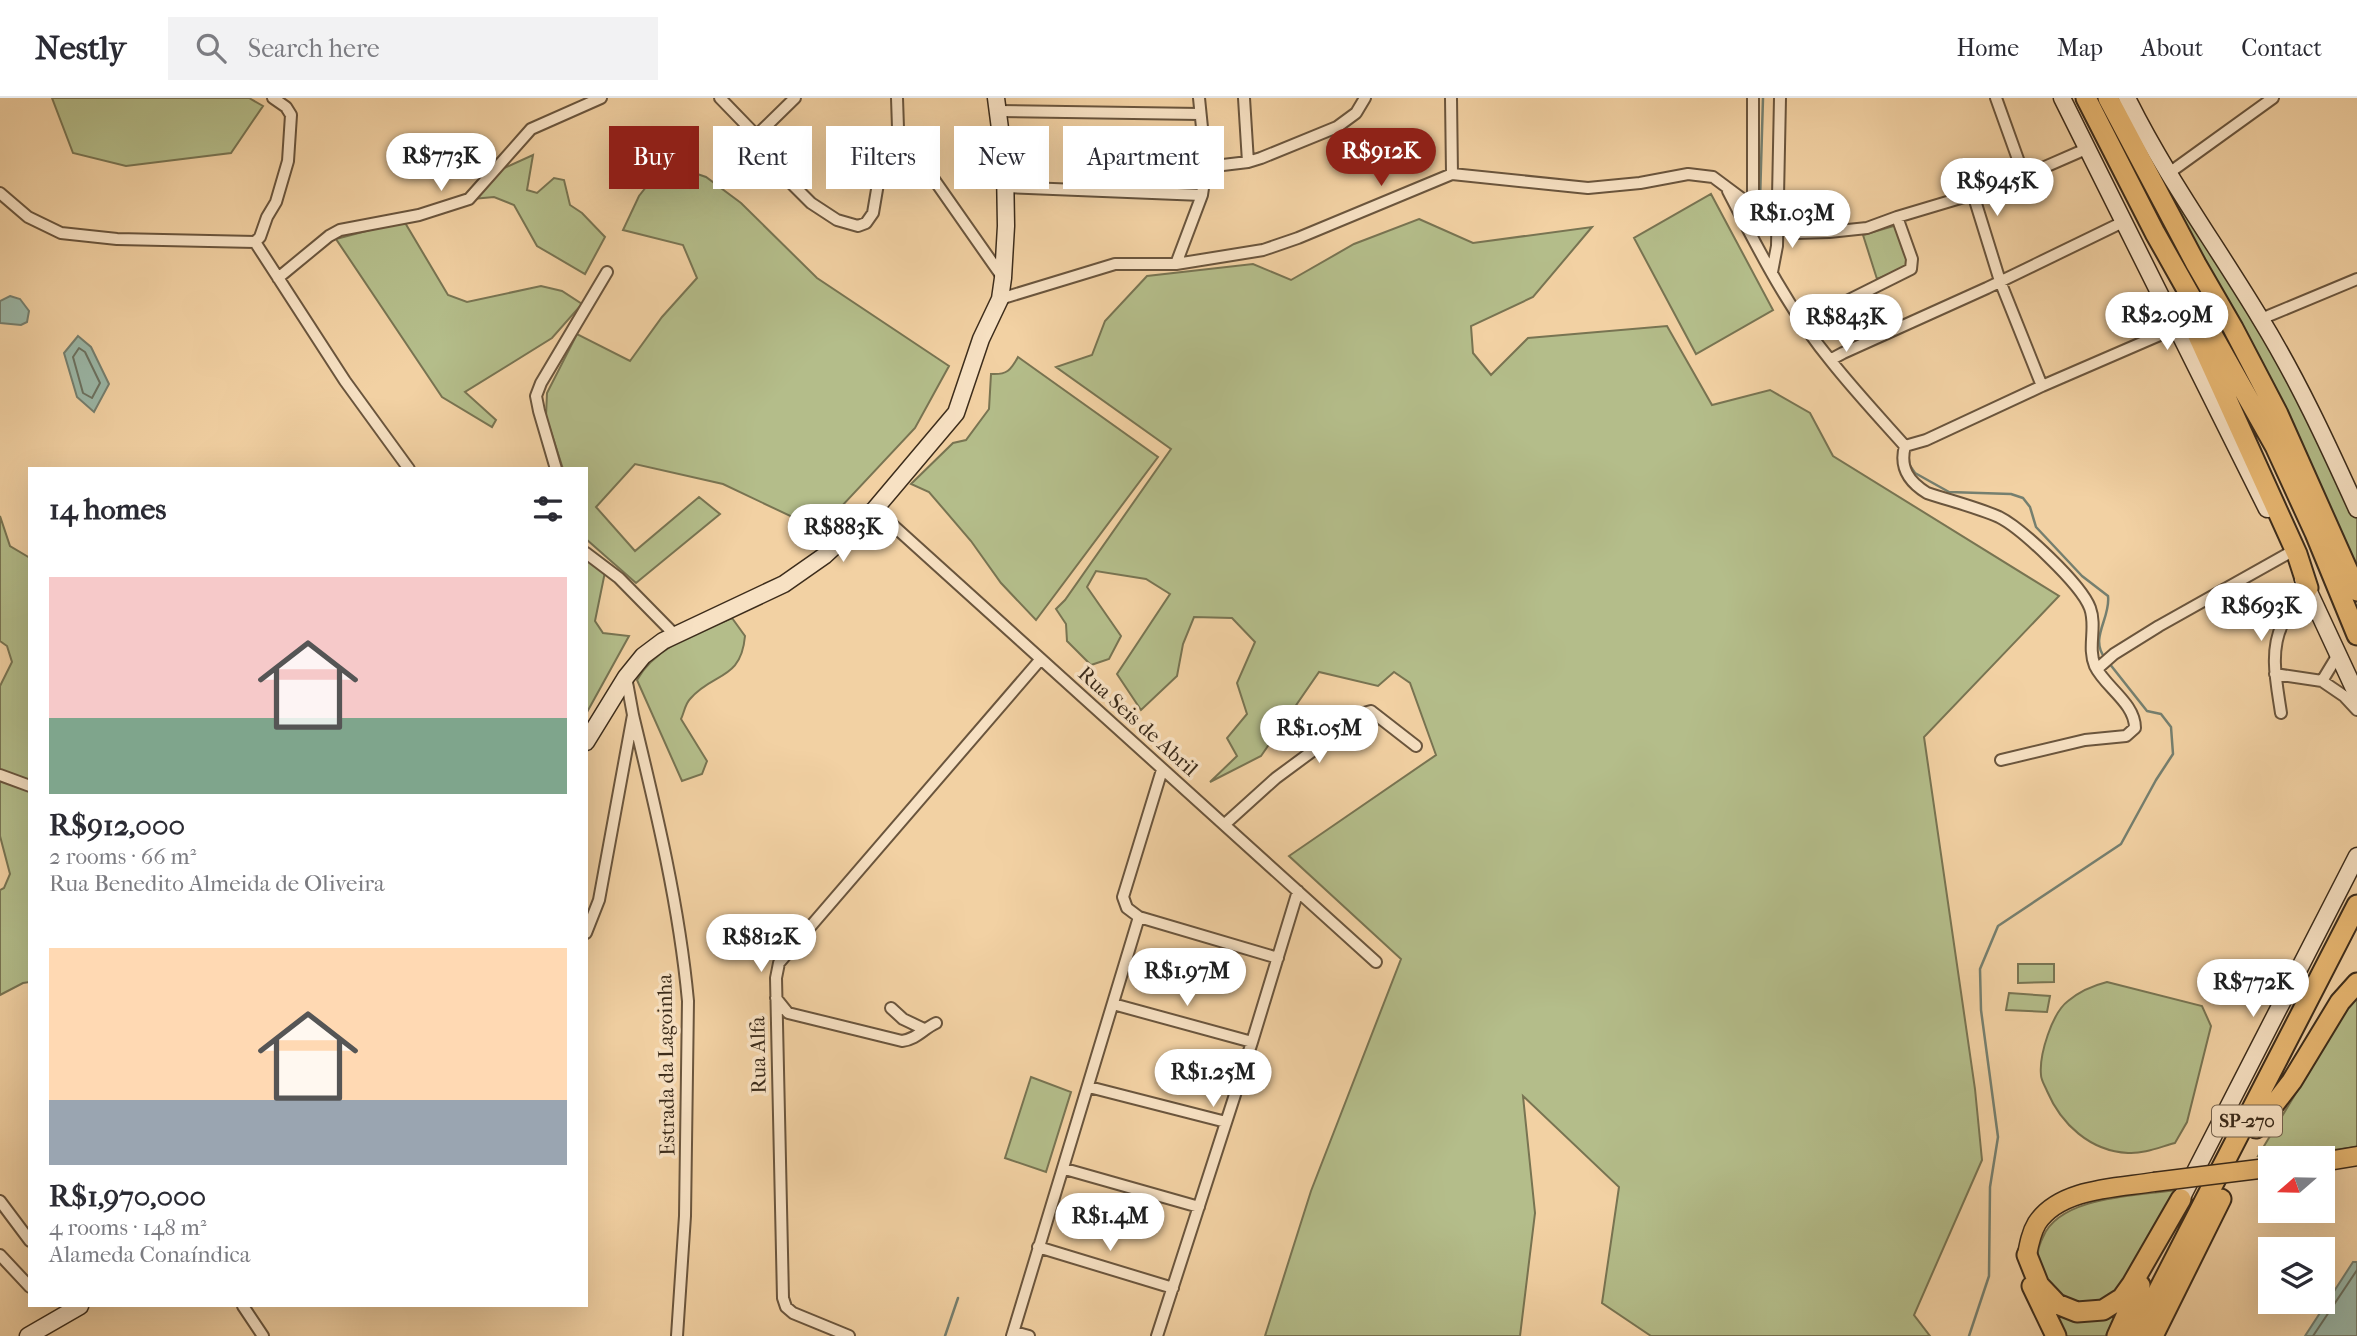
<!DOCTYPE html>
<html lang="en">
<head>
<meta charset="utf-8">
<style>
  :root { --surface:#fff; --page:#f2f2f3; --text:#2b2b33; --muted:#7c7c81; --line:#e1e1e2; --accent:#8f2418 }
  body { margin:0; font-family:"IM FELL French Canon",serif; background:var(--page); color:var(--text); height:100vh; display:flex; flex-direction:column; font-size:26px; white-space:nowrap }
  * { box-sizing:border-box; margin:0 }
  p { font-size:23px; color:var(--muted) }
  .icon { flex:none; width:38px; height:38px; fill:none; stroke:currentColor; stroke-width:2; stroke-linecap:round; stroke-linejoin:round }
  .map { position:relative; flex:1; overflow:hidden }
  .side { position:absolute; left:28px; top:369px; width:560px; height:840px; display:flex; flex-direction:column; background:var(--surface); border-radius:0px; box-shadow:0 7px 28px #0002 }
  .side>* { flex:none }
  .guide { position:absolute; left:609px; top:28px; width:665px; height:63px; display:flex; gap:14px }
  .needle { width:46px; rotate:250deg }
  .controls { position:absolute; left:2258px; top:1048px; display:grid; gap:14px }
  .controls a { display:grid; place-items:center; width:77px; height:77px; border-radius:0px; background:var(--surface); box-shadow:0 7px 28px #0002; font-size:35px }
  .price { position:absolute; translate:-50% -60px; padding:0 16px; border-radius:24px; background:#fff; color:#222; font-size:23px; line-height:46px; filter:drop-shadow(0 2px 4px #0008) }
  .price::after { content:''; position:absolute; left:50%; top:42px; width:21px; height:16px; margin-left:-10px; background:inherit; clip-path:polygon(0 0,100% 0,50% 100%) }
  .price.current { background:var(--accent); color:#fff }
  ul { padding:0; list-style:none }
  li { display:grid; align-content:center; gap:14px; height:371px; padding:0 21px }
  li span { display:grid; place-items:center; height:217px; border-radius:0px; color:#555 }
  li>.icon { margin-inline-start:auto }
  span .icon { width:126px; height:126px; fill:#fffc; stroke-width:1 }
  li b { font-size:30px }
  h2 { display:flex; justify-content:space-between; align-items:center; height:84px; padding:0 21px; font-size:30px }
  .pill { padding:0 24px; border-radius:0px; background:var(--surface); box-shadow:0 7px 28px #0002; font-size:24px; line-height:63px }
  .pill.current { background:var(--accent); color:#fff }
  header { display:flex; align-items:center; gap:42px; box-sizing:border-box; height:98px; padding:0 35px; background:var(--surface); border-bottom:2px solid var(--line) }
  header strong { font-size:33px }
  nav { display:flex; gap:38px; margin-inline-start:auto; font-size:24px }
  .search { width:490px; height:63px; background:var(--page); display:flex; align-items:center; gap:18px; box-sizing:border-box; padding:0 24px; border-radius:0px; color:var(--muted); font-size:26px }
  .map>svg:first-child { display:block }
  .green { fill:#b4bd8a; stroke:#787452; stroke-width:2 }
  .water { fill:#9bb7a7; stroke:#757f6f; stroke-width:2 }
  .lines { fill:none; stroke-linecap:round; stroke-linejoin:round }
  .shore { stroke:#6c7261; stroke-width:2 }
  .stream { stroke:#757f6f; stroke-width:2.5 }
  .street-casing { stroke:#6a553d; stroke-width:14 }
  .secondary-casing { stroke:#3c2c1b; stroke-width:19 }
  .primary-casing { stroke:#3c2c1b; stroke-width:21 }
  .highway-casing { stroke:#3c2c1b; stroke-width:23 }
  .street { stroke:#f7e1c3; stroke-width:10 }
  .secondary { stroke:#f7e1c3; stroke-width:16 }
  .primary { stroke:#e9b872; stroke-width:18 }
  .highway { stroke:#e9b872; stroke-width:19 }
  .primary-bridge-casing { stroke:#3c2c1b; stroke-width:21; stroke-linecap:butt }
  .primary-bridge { stroke:#e9b872; stroke-width:18 }
  .labels { text-anchor:middle; dominant-baseline:central; stroke-width:7; stroke-linejoin:round; paint-order:stroke }
  .shield { fill:#f7e1c3; stroke:#74624d; stroke-width:2 }
  .shield-label { font-size:19px; font-weight:bold; fill:#3c2c1b }
  .street-label { font-size:21px; fill:#3c2c1b; stroke:#f7e1c3 }
</style>
</head>
<body>
<header>
<strong>Nestly</strong>
<div class="search"><svg class="icon" aria-label="search" viewBox="0 0 24 24"><circle cx="10" cy="10" r="6"/><path d="M15 15l6 6"/></svg>Search here</div>
<nav><a>Home</a><a>Map</a><a>About</a><a>Contact</a></nav>
</header>
<div class="map">
<svg width="2357" height="1238" viewBox="0 0 2357 1238">
  <rect width="100%" height="100%" fill="#f2d1a3"/>
  <filter id="stains"><feTurbulence type="fractalNoise" baseFrequency=".00286" numOctaves="4"/><feColorMatrix values="0 0 0 0 .2 0 0 0 0 .09 0 0 0 0 .02 0 0 0 .5 -.17"/></filter>
  <radialGradient id="worn" r=".72"><stop offset=".6" stop-color="#630" stop-opacity="0"/><stop offset="1" stop-color="#630" stop-opacity=".3"/></radialGradient>
  <path class="green" d="M52 0H249L263 8 231 55 126 68 73 55Z
    M2128 17 2306 311 2357 421V478L2123 19Z
    M533 57 527 92 537 95 554 80 564 82 570 107 582 115 605 139 585 176 537 148 514 107 494 99 472 101 502 71Z
    M665 65 706 79 741 105 817 180 949 268 915 330 841 409 805 425 723 386 635 366 596 409 635 453 699 399 720 416 636 485 586 441V371H563L546 318 547 295 577 236 630 263 662 219 697 180 683 147 623 132 639 98Z
    M1711 96 1773 212 1696 256 1634 140Z
    M1419 121 1473 145 1592 129 1533 199 1471 228 1473 255 1491 277 1528 240 1667 228 1712 307 1770 292 1810 315 1833 358 2059 498 1924 639 1975 991 1982 1062 1914 1217 1930 1238H1651L1602 1205 1619 1089 1523 998 1535 1115 1520 1238H1265L1311 1093 1401 861 1289 758 1436 657 1410 585 1394 574 1378 588 1319 574 1261 658 1210 684 1237 658 1227 640 1247 616 1237 585 1255 544 1232 520 1194 519 1183 546 1177 578 1141 612 1117 576 1170 496 1146 481 1096 473 1087 489 1121 538 1109 561 1091 567 1067 543 1066 526 1056 511 1065 502 1171 351 1056 269 1092 257 1105 223 1147 178 1253 166 1291 182 1354 146Z
    M404 123 448 197 467 204 541 188 562 193 582 206 552 240 465 294 496 322 492 329 442 299 336 141Z
    M1897 127 1910 168 1877 181 1863 137Z
    M1018 259 1158 359 1036 522 1001 485 971 443 929 394 911 386 953 345 966 342 989 311 991 276C1007 277 1011 272 1018 259Z
    M0 418 10 448 30 460V884L23 885 0 897V792L4 790 10 776 0 738V588L12 564 7 548 0 543Z
    M586 461 605 474 595 523 603 535 629 538 586 616Z
    M732 520 745 538C741 583 713 574 690 601 685 606 684 615 681 621L707 663 702 676 682 683 637 582C656 548 698 535 732 520Z
    M2018 866H2054V884L2018 885Z
    M2107 884 2202 908 2211 928 2187 1024 2175 1045C2160 1049 2144 1056 2128 1055 2090 1053 2061 1026 2047 993 2045 988 2041 982 2041 977 2039 957 2052 915 2068 903 2080 893 2091 888 2107 884Z
    M2357 894V1049L2276 1059 2258 1058Z
    M2009 895 2050 898 2047 914 2006 912Z
    M1031 979 1071 994 1046 1074 1005 1060Z
    M2176 1092 2138 1169 2121 1194 2089 1209 2053 1196C2049 1185 2040 1172 2038 1160 2037 1153 2040 1145 2043 1139 2060 1098 2137 1098 2176 1092Z
    M2055 1211H2118L2106 1238H2060Z"/>
  <path class="water" d="M10 198 20 201 29 213 27 224 21 227 0 225V203Z
    M78 238 91 249 109 286 94 314 77 299 64 255Z
    M2353 1164H2357V1238H2305Z"/>
  <g class="lines">
    <path class="shore" d="M79 250 85 254 100 285 92 300 83 295 73 259Z
      M2313 1238 2357 1172"/>
    <path class="stream" d="M1760 102 1763 0
      M1908 365 1915 375 1949 394 2011 396 2023 400 2030 409 2036 429 2082 478 2108 498C2111 520 2089 540 2105 560
      M945 1238 958 1200
      M1969 1238 1989 1178 1990 1089 1998 1039 1981 912 1980 871 1998 828 2121 746 2156 682 2173 656 2171 629 2161 616 2147 613 2109 565"/>
    <g class="street-casing">
      <path id="street" d="M720 0 751 32 791 85 811 105 837 122 858 128 866 125 873 115 882 62 898 30
        M897 0 898 30 1003 180
        M1244 0 1248 64
        M1451 0 1452 76
        M1996 0 2024 78
        M998 13 1200 16
        M756 38 795 0
        M1964 67 2000 183 2042 288
        M1206 69 1248 64 1261 60 1337 29 1356 15 1365 0
        M2169 75 2273 0
        M1006 89 1202 97
        M1728 93C1758 151 1789 212 1831 263 1854 292 1880 320 1905 348
        M0 95 28 119 61 135 117 141 255 144
        M1749 133 1753 111V0
        M255 144 345 283 409 371
        M255 144 260 139 267 119 276 104 288 63 291 17 286 9 273 0
        M1176 166 1202 97 1206 69 1199 0
        M1772 174 1777 148 1780 0
        M278 180 329 138 340 132 419 117 469 101 531 31 601 0
        M1000 201 1115 166H1176L1263 152 1298 140 1452 76 1588 90 1640 85 1688 76 1713 79 1776 126 1795 135 1829 134 1867 130 1897 119 1974 96 2024 78 2086 51
        M2261 221 2357 181
        M1803 225 1911 171 1912 161 1897 119
        M1830 262 1843 255 1987 190 2123 124
        M1905 348C1899 370 1909 384 1927 395 1951 403 1976 409 1999 419 2021 430 2081 486 2090 510 2097 529 2087 549 2095 568 2105 589 2135 605 2135 630L2126 638 2085 642 2001 662
        M1905 348 1926 342 2042 288 2176 230
        M556 371 539 313 536 298 541 285 607 174
        M875 411 1376 864
        M586 455 619 480 676 538
        M2339 555 2322 583 2344 598 2357 612
        M2097 571 2114 556 2159 528 2289 455
        M2275 576 2322 583
        M2281 615C2277 587 2269 554 2282 527 2287 514 2300 501 2308 490
        M633 617C656 712 679 806 688 903L685 1118 677 1238
        M1162 672 1123 799 1127 810 1139 819 1278 860
        M0 677 30 688
        M1225 726 1276 680 1364 615 1371 613 1416 648
        M586 835 599 802 633 617 626 579
        M776 900 788 915 902 943C917 941 923 931 936 925
        M1113 906 1252 944
        M891 910 903 921 924 931
        M1089 989 1226 1024
        M1065 1071 1199 1109
        M0 1103 30 1143
        M1038 1149 1173 1190
        M0 1157 30 1189
        M243 1208 263 1238
        M1014 1234 1029 1238
        M849 1238 793 1215 786 1209 783 1200 776 880 779 865 1040 562
        M1012 1238 1139 819
        M1157 1238 1252 944 1298 793"/>
    </g>
    <g class="secondary-casing">
      <path id="secondary" d="M2062 0 2267 411
        M2127 0C2165 77 2216 147 2260 220 2297 280 2328 347 2357 411
        M2303 481 2357 597
        M586 644 626 579 643 558 663 543 784 486 824 458 875 411 956 315 981 241 1000 201 1003 180 1006 128 1005 69 996 0
        M2181 1101 2357 758
        M28 1238 80 1208"/>
    </g>
    <g class="primary-casing">
      <path id="primary" d="M2322 1064 2357 1058
        M2027 1157C2029 1146 2031 1135 2037 1125 2060 1090 2117 1090 2154 1084"/>
    </g>
    <g class="highway-casing">
      <path id="highway" d="M2086 0 2155 135 2275 348 2315 435 2357 537
        M2108 0 2196 166 2233 230 2278 316 2357 493
        M2190 220 2297 456 2308 490
        M2256 1030 2292 983 2340 904 2357 885
        M2027 1157 2039 1187 2057 1206 2077 1214 2103 1212 2122 1200 2132 1186 2181 1101
        M2032 1188 2056 1238
        M2117 1238 2140 1187
        M2135 1238 2357 807
        M2153 1238 2221 1101"/>
    </g>
    <use href="#street" class="street"/>
    <use href="#secondary" class="secondary"/>
    <use href="#primary" class="primary"/>
    <use href="#highway" class="highway"/>
    <g class="primary-bridge-casing">
      <path id="primary-bridge" d="M2154 1084 2267 1070"/>
    </g>
    <use href="#primary-bridge" class="primary-bridge"/>
  </g>
  <g class="labels">
    <rect class="shield" x="2212" y="1007.5" width="70" height="31" rx="5"/>
    <g class="shield-label">
      <text x="2247" y="1023">SP-270</text>
    </g>
    <g class="street-label">
      <text transform="translate(1138 623) rotate(42)">Rua Seis de Abril</text>
      <text transform="translate(758 957) rotate(-91)">Rua Alfa</text>
      <text transform="translate(666 967) rotate(-91)">Estrada da Lagoinha</text>
    </g>
  </g>
  <rect width="100%" height="100%" filter="url(#stains)"/>
  <rect width="100%" height="100%" fill="url(#worn)"/>
</svg>
<div class="controls">
<a><svg class="needle" viewBox="-14 -14 28 28"><path d="M0-13l5 13h-10z" fill="#e53935"/><path d="M0 13l5-13h-10z" fill="#7c7c81"/></svg></a>
<a><svg class="icon" aria-label="layers" viewBox="0 0 24 24"><path d="M12 4l9 5-9 5-9-5zM3 14l9 5 9-5"/></svg></a>
</div>
<b class="price current" style="left:1381px;top:90px">R$912K</b>
<b class="price" style="left:441px;top:95px">R$773K</b>
<b class="price" style="left:1997px;top:120px">R$945K</b>
<b class="price" style="left:1792px;top:152px">R$1.03M</b>
<b class="price" style="left:2167px;top:254px">R$2.09M</b>
<b class="price" style="left:1846px;top:256px">R$843K</b>
<b class="price" style="left:843px;top:466px">R$883K</b>
<b class="price" style="left:2261px;top:545px">R$693K</b>
<b class="price" style="left:1319px;top:667px">R$1.05M</b>
<b class="price" style="left:761px;top:876px">R$812K</b>
<b class="price" style="left:1187px;top:910px">R$1.97M</b>
<b class="price" style="left:2253px;top:921px">R$772K</b>
<b class="price" style="left:1213px;top:1011px">R$1.25M</b>
<b class="price" style="left:1110px;top:1155px">R$1.4M</b>
<div class="guide">
<a class="pill current">Buy</a>
<a class="pill">Rent</a>
<a class="pill">Filters</a>
<a class="pill">New</a>
<a class="pill">Apartment</a>
</div>
<section class="side">
<h2>14 homes<svg class="icon" aria-label="filters" viewBox="0 0 24 24"><path d="M4 7h16M4 17h16"/><circle cx="9" cy="7" r="2"/><circle cx="15" cy="17" r="2"/></svg></h2>
<ul>
<li><span style="background:linear-gradient(#f6c9c9 65%,#7fa58c 0)"><svg class="icon" aria-label="home" viewBox="0 0 24 24"><path d="M3 11l9-7 9 7M6 9v11h12V9"/></svg></span><div><b>R$912,000</b><p>2 rooms · 66 m²</p><p>Rua Benedito Almeida de Oliveira</p></div></li>
<li><span style="background:linear-gradient(#ffd9b3 70%,#9aa5b1 0)"><svg class="icon" aria-label="home" viewBox="0 0 24 24"><path d="M3 11l9-7 9 7M6 9v11h12V9"/></svg></span><div><b>R$1,970,000</b><p>4 rooms · 148 m²</p><p>Alameda Conaíndica</p></div></li>
</ul>
</section>
</div>
</body>
</html>
